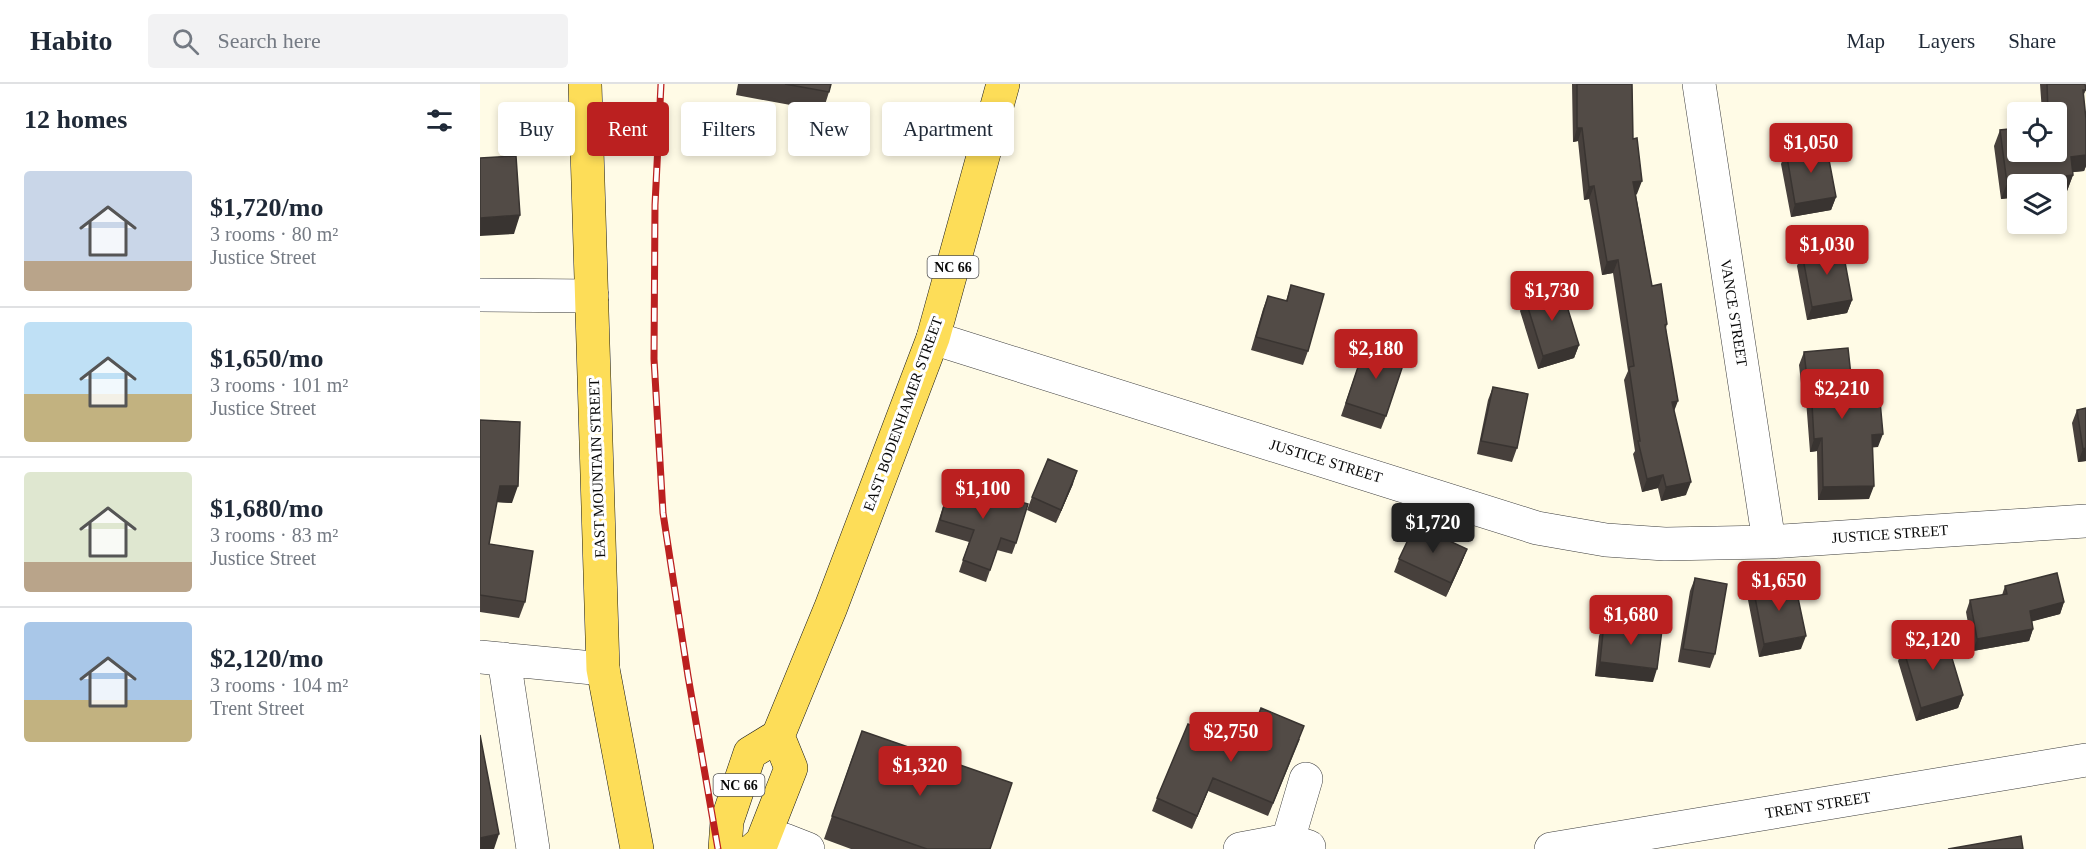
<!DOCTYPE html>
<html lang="en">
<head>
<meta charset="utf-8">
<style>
  :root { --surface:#fff; --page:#f2f2f3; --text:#1f2937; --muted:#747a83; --line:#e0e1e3; --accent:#bb2020 }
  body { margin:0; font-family:"Times New Roman",serif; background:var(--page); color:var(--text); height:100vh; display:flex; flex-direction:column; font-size:22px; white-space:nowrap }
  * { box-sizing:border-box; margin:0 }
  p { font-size:20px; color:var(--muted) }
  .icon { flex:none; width:33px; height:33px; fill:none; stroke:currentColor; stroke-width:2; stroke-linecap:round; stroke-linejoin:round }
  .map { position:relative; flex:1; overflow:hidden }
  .panel { display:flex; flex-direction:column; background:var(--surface); width:480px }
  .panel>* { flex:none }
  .top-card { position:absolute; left:18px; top:18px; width:570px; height:54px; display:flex; gap:12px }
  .controls { position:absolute; left:1527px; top:18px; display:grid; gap:12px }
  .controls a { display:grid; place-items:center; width:60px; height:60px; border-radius:6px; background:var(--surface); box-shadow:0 3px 9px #0003; font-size:30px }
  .price { position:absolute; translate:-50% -51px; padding:0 14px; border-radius:6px; background:var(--accent); color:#fff; font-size:20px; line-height:39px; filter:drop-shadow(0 2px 3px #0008) }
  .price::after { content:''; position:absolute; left:50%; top:36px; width:18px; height:14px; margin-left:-9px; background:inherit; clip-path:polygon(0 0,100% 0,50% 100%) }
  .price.selected { background:#222; color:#fff }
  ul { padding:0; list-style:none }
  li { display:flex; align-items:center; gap:18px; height:150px; padding:0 24px }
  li+li { border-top:2px solid var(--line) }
  li span { display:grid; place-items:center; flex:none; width:168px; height:120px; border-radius:6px; color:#555 }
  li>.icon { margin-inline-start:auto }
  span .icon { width:72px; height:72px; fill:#fffc; stroke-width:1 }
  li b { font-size:26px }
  h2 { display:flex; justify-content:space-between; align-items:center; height:72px; padding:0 24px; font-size:26px }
  .tag { padding:0 21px; border-radius:6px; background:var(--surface); box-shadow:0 3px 9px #0003; font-size:21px; line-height:54px }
  .tag.selected { background:var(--accent); color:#fff }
  header { display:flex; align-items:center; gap:36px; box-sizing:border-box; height:84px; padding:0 30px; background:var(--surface); border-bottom:2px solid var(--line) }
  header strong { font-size:28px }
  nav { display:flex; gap:33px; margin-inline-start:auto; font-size:21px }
  .search { width:420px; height:54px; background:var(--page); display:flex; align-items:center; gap:15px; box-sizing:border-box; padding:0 21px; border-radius:6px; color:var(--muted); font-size:22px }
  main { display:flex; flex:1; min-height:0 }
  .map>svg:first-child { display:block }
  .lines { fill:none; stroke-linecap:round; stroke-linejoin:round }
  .minor-casing { stroke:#3c3c3c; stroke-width:34 }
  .major-casing { stroke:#1a1a1a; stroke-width:34 }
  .minor { stroke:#fff; stroke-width:33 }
  .major { stroke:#fddd58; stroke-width:33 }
  .rail-casing { stroke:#bb2020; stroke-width:7 }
  .rail { stroke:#fff; stroke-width:4.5; stroke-dasharray:14; stroke-linecap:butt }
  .wall { fill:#47403c }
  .shaded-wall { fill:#393431 }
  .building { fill:#524b46; stroke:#393431; stroke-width:1.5 }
  .labels { text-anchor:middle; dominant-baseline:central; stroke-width:6; stroke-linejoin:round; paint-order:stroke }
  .shield { fill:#fff; stroke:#535353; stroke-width:1.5 }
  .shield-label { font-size:14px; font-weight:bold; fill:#090909 }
  .street-label { font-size:15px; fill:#090909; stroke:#fff }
</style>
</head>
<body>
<header>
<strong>Habito</strong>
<div class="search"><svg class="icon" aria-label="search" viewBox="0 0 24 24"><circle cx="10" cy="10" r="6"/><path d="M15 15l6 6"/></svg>Search here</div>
<nav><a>Map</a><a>Layers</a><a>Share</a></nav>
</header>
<main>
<section class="panel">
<h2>12 homes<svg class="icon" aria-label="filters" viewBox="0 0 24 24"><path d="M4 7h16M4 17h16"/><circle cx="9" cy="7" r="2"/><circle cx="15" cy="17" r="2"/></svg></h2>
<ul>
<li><span style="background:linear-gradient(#c9d6e8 75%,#b9a48a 0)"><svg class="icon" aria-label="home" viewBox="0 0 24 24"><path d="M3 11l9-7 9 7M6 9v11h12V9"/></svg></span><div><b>$1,720/mo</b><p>3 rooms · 80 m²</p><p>Justice Street</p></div></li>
<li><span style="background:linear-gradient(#bfe0f5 60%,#c2b280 0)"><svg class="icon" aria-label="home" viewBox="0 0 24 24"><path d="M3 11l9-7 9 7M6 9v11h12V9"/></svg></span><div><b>$1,650/mo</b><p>3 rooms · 101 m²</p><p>Justice Street</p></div></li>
<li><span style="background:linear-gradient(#dfe7d0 75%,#b9a48a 0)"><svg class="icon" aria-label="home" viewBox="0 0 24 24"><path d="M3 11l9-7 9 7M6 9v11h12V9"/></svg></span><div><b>$1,680/mo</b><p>3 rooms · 83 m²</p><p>Justice Street</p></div></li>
<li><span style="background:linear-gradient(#a9c7e8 65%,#c2b280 0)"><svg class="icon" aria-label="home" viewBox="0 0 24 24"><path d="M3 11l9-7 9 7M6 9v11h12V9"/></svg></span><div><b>$2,120/mo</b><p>3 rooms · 104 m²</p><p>Trent Street</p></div></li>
</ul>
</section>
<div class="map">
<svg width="1606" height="765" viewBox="0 0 1606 765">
  <rect width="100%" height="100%" fill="#fffbe6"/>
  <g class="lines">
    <g class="minor-casing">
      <path id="minor" d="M1219 0 1289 458
        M0 211 112 212
        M453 254 1057 444 1126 456 1185 460 1289 458 1606 437
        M0 573 123 585
        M24 575 53 765
        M808 756 826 695
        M287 765 282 758 305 756 328 765
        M760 765 808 756 829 763V765
        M1071 765 1606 676"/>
    </g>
    <g class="major-casing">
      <path id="major" d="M105 0 123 585 157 765
        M245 765 247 737 270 669 298 652 351 523 453 254 523 0
        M274 765 282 758 311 684 298 652"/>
    </g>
    <use href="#minor" class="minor"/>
    <use href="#major" class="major"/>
    <g class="rail-casing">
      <path id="rail" d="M181 0 175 121 174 275 183 429 208 592 238 765"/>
    </g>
    <use href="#rail" class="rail"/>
  </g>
  <path class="wall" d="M258 0H351L349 8 343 27 256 11Z
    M1092 0H1152L1153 55 1157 110 1156 111 1172 202 1187 240 1186 244 1194 327 1206 411 1181 417 1178 404 1162 408 1153 370 1155 367 1144 296 1148 287 1133 189 1122 191 1109 115 1104 116 1098 57 1093 58Z
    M1560 0H1605L1606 6 1603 12 1606 35V82L1604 87 1592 88 1593 91 1587 107 1538 100V113L1521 115 1514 62 1520 46 1576 68V28H1562Z
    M1306 67 1356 113 1351 126 1311 133 1301 80Z
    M1322 169 1372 216 1367 229 1327 236 1317 182Z
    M811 201 828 267 823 281 771 266 783 225 788 212 806 217Z
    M1045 214 1099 261 1094 274 1058 285 1040 227Z
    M886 259 906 332 901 345 861 332Z
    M1324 268 1374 319 1398 363H1392L1389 415 1338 416 1337 367 1330 368 1326 316 1323 317 1319 281Z
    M1013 303 1037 364 1032 378 997 370 1008 316Z
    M1597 326 1606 377 1598 378 1592 339Z
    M0 336 32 419 17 418 9 460 45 518 39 534 0 528Z
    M471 397 536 459 532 470 517 466 506 498 479 488 489 458 455 448Z
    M593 400 576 439 547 426 552 413Z
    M987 465 982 478 966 513 914 488 919 475Z
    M1215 494 1235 570 1230 584 1198 578 1210 507Z
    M1525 502 1584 518 1580 530 1552 537 1553 545 1549 557 1493 567 1486 528 1490 516 1522 511Z
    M1273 503 1321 565 1279 573 1268 516Z
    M1124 539 1173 598 1115 592 1119 552Z
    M1423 564 1483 611 1478 624 1436 637 1418 577Z
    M820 655 788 732 728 707 712 745 672 727 677 714 765 665Z
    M373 671 510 765H371L344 755Z"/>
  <path class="shaded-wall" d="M1097 44H1102L1098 57 1093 58Z
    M1606 71V82L1604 87 1585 89 1591 73Z
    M1593 91 1587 107 1576 108V100H1538V113L1521 115 1527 99Z
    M1162 97 1157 110 1149 111 1153 98Z
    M1114 102 1109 115 1104 116 1109 103Z
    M1356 113 1351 126 1311 133 1315 120Z
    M40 131 34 150 0 152V134Z
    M1138 176 1133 189 1122 191 1127 178Z
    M1372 216 1367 229 1327 236 1332 223Z
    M1099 261 1094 274 1058 285 1063 272Z
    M1328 303H1331L1326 316 1323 317Z
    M1198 317 1193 330 1192 318Z
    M1403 350 1398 363 1387 364 1392 351Z
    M1342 354 1337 367 1330 368 1334 355Z
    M1606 364V377L1598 378 1603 365Z
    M597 387 593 400 576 439 581 426Z
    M1183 391 1178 404 1162 408 1167 395Z
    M1211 398 1206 411 1181 417 1186 403Z
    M20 402H38L32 419 14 418Z
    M1394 402 1389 415 1338 416 1343 403Z
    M987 465 982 478 966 513 971 499Z
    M1584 518 1580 530 1546 539 1550 527Z
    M1553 545 1549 557 1493 567 1497 555Z
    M1326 552 1321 565 1279 573 1284 560Z
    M1120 578 1177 585 1173 598 1115 592Z
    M1483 611 1478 624 1436 637 1441 624Z
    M733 694 728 707 712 745 717 732Z
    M19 750 14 765H0V754Z"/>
  <path class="building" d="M305 0H351L349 8Z
    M1097 0H1152L1153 55 1157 54 1162 97 1153 98 1172 202 1181 200 1187 240 1185 241 1198 317 1192 318 1211 398 1186 403 1183 391 1167 395 1158 357H1160L1149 283 1154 282 1138 176 1127 178 1114 102 1109 103 1102 44H1097Z
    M1567 0H1605L1606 6H1603L1606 35V71L1591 73 1593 91 1527 99 1520 46 1538 44V68H1576V28H1568Z
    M1346 60 1356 113 1315 120 1306 67Z
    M36 72 40 131 0 134V74Z
    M1362 162 1372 216 1332 223 1322 169Z
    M811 201 844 210 828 267 776 253 788 212 807 217Z
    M1081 203 1099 261 1063 272 1045 214Z
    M886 259 926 272 906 332 866 319Z
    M1368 264 1374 319 1400 317 1403 350 1392 351 1394 402 1343 403 1342 354 1334 355 1331 303H1328L1324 268Z
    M1013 303 1048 310 1037 364 1001 357Z
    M1606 324V364L1603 365 1597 326Z
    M0 336 40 338 38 402H20L9 460 53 467 45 518 0 511Z
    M568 375 597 387 581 426 552 413Z
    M471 397 548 420 536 459 521 454 510 486 483 476 494 446 460 436Z
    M935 441 987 465 971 499 919 475Z
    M1577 489 1584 518 1550 527 1553 545 1497 555 1490 516 1527 510 1525 502Z
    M1215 494 1247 500 1235 570 1203 565Z
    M1314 495 1326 552 1284 560 1273 503Z
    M1124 539 1182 546 1177 585 1120 578Z
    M1465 551 1483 611 1441 624 1423 564Z
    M781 624 824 642 793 719 733 694 717 732 677 714 708 640 765 665Z
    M382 647 532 699 510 765H447L352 732Z
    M0 651 19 750 0 754Z
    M1541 752 1543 765H1468Z"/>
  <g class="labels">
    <g class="shield">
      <rect x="447.5" y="172" width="51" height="22" rx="4.5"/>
      <rect x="233.5" y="690" width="51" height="22" rx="4.5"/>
    </g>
    <g class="shield-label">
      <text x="473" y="183">NC 66</text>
      <text x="259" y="701">NC 66</text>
    </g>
    <g class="street-label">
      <text transform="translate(1254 229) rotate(81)">VANCE STREET</text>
      <text transform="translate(423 330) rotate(-70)">EAST BODENHAMER STREET</text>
      <text transform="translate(846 377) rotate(17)">JUSTICE STREET</text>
      <text transform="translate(117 384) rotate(-92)">EAST MOUNTAIN STREET</text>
      <text transform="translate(1410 450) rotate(-4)">JUSTICE STREET</text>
      <text transform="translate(1338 721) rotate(-9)">TRENT STREET</text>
    </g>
  </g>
</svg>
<div class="controls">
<a><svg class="icon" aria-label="locate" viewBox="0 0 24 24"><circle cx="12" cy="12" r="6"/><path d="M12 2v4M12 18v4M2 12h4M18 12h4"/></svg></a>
<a><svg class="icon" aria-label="layers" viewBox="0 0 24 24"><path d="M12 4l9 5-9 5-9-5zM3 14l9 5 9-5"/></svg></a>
</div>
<b class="price" style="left:1331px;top:90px">$1,050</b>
<b class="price" style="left:1347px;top:192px">$1,030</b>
<b class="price" style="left:1072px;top:238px">$1,730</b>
<b class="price" style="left:896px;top:296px">$2,180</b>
<b class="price" style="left:1362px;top:336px">$2,210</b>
<b class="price" style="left:503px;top:436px">$1,100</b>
<b class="price selected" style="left:953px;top:470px">$1,720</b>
<b class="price" style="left:1299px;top:528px">$1,650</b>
<b class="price" style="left:1151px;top:562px">$1,680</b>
<b class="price" style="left:1453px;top:587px">$2,120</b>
<b class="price" style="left:751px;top:679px">$2,750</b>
<b class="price" style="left:440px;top:713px">$1,320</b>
<div class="top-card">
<a class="tag">Buy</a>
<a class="tag selected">Rent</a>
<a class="tag">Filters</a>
<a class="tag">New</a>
<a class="tag">Apartment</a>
</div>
</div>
</main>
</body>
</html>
